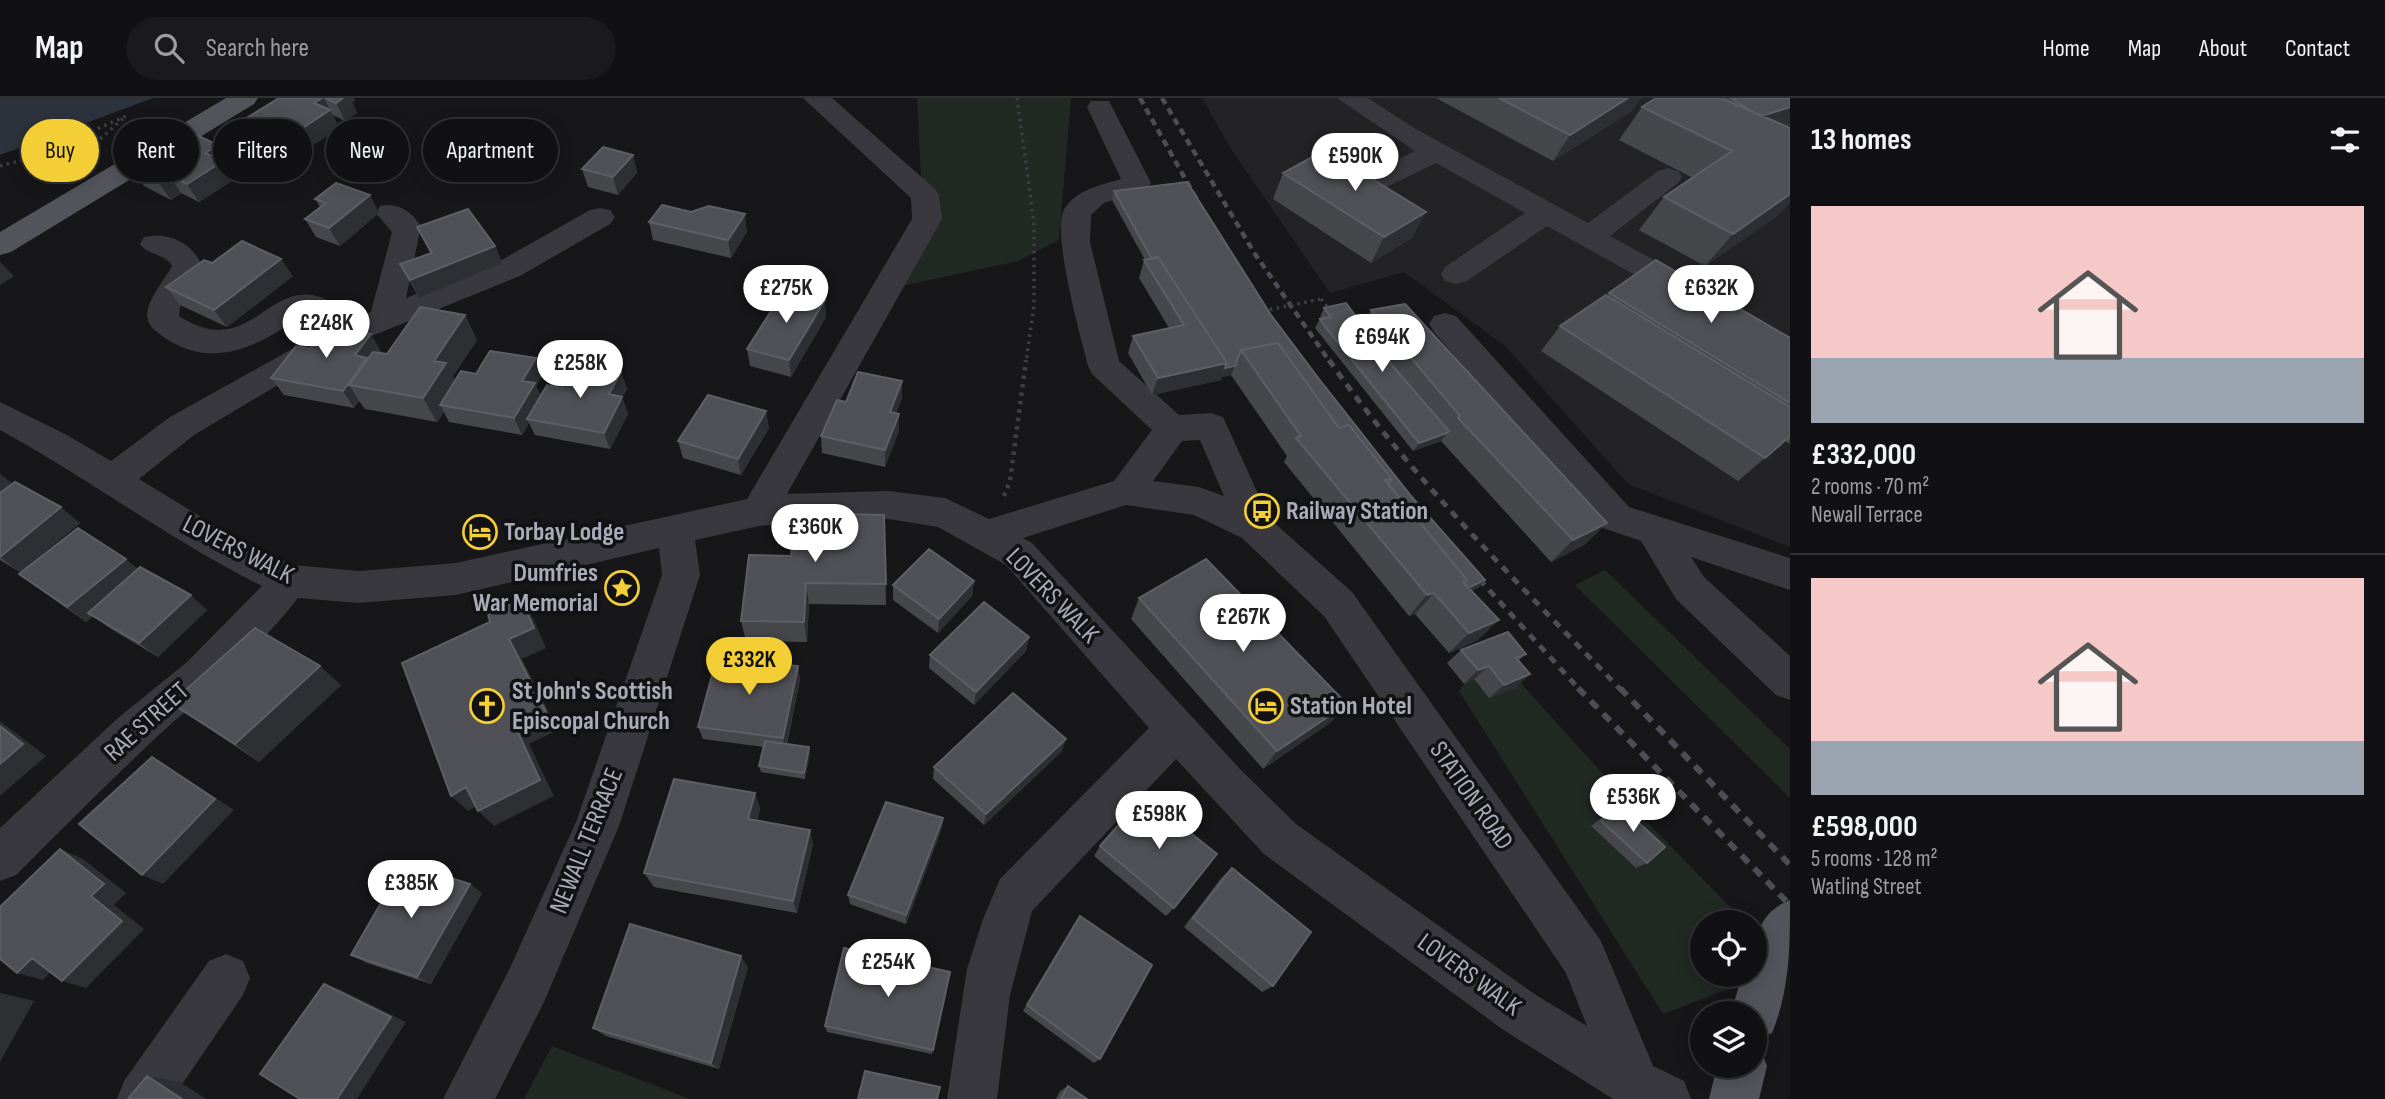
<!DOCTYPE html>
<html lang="en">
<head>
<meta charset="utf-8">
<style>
  :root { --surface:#111113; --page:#1a1a1c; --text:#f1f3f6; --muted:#9c9da0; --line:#303133; --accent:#f3ce34 }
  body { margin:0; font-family:"Sofia Sans Condensed",sans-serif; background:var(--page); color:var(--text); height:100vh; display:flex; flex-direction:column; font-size:26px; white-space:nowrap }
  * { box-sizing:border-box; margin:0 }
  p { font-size:23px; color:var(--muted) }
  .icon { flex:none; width:38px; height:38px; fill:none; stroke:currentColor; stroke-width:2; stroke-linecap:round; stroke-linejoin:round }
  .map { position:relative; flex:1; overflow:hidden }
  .sheet { display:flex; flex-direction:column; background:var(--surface); width:595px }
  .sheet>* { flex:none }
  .hud { position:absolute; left:21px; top:21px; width:665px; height:63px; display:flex; gap:14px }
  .fabs { position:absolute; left:1690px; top:812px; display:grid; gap:14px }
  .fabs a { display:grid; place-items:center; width:77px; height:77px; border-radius:50%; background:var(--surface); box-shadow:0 4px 18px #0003,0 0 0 2px var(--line); font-size:35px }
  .price { position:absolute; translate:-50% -60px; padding:0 16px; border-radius:24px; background:#fff; color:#222; font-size:23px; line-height:46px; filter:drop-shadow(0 2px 4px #0008) }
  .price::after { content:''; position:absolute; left:50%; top:42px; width:21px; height:16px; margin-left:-10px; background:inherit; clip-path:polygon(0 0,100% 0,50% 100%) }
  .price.on { background:var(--accent); color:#111 }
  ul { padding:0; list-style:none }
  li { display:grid; align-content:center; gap:14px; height:371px; padding:0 21px }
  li+li { border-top:2px solid var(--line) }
  li span { display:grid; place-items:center; height:217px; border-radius:0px; color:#555 }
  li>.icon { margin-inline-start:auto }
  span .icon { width:126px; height:126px; fill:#fffc; stroke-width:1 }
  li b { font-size:30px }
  h2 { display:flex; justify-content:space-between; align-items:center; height:84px; padding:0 21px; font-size:30px }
  .pill { padding:0 24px; border-radius:32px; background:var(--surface); box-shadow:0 4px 18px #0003,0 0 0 2px var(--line); font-size:24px; line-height:63px }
  .pill.on { background:var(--accent); color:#111 }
  header { display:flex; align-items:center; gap:42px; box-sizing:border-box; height:98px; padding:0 35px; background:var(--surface); border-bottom:2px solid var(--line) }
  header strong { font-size:33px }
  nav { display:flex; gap:38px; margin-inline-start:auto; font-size:24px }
  .search { width:490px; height:63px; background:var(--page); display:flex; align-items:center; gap:18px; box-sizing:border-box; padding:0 24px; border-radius:38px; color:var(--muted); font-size:26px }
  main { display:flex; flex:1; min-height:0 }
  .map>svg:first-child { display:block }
  .built { fill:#232326 }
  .green { fill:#212923 }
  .water { fill:#2c333d }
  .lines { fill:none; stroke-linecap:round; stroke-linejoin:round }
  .path-far1 { stroke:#3e3f45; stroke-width:3.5; stroke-dasharray:2.5 4.5; stroke-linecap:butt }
  .path { stroke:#3e3f45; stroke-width:4.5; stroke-dasharray:3.5 5; stroke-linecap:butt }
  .minor { fill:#38383e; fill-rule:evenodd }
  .major { fill:#54545d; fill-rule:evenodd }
  .rail-far2 { stroke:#4d4d55; stroke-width:4.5; stroke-dasharray:7 5; stroke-linecap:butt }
  .rail-far1 { stroke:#4d4d55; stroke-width:5; stroke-dasharray:8 7; stroke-linecap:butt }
  .rail { stroke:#4d4d55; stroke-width:6; stroke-dasharray:10 8; stroke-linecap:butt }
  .path-bridge { stroke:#3e3f45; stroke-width:3.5; stroke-dasharray:2.5 4.5; stroke-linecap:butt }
  .wall { fill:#45474b }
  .shaded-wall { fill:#2e2f32 }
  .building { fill:#505157; stroke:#5e5f66; stroke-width:2 }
  .labels { text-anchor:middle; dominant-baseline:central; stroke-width:7; stroke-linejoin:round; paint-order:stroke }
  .poi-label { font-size:26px; font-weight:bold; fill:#a9abb9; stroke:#121214; text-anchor:start }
  .street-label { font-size:26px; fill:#a9abb9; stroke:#121214 }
</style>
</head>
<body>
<header>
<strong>Map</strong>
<div class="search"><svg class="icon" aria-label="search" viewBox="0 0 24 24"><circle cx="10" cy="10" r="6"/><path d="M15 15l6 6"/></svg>Search here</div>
<nav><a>Home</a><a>Map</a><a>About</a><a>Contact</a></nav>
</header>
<main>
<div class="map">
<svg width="1790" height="1001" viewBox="0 0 1790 1001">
  <rect width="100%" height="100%" fill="#171719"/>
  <path class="built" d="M1202 0H1790V449L1628 386 1505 248 1404 174 1330 195 1231 51Z"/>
  <path class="green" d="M917 0H1071L1059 142 1018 163 901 188 936 110 921 78Z
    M1605 472 1790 651V700L1575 487Z
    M1507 570 1642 719 1744 823 1703 824V877H1736L1731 890 1663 916 1459 593 1464 586 1474 581 1489 600 1514 590Z
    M552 948 690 1001H524Z"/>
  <path class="water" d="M0 0H153L0 57Z"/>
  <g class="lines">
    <path class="path-far1" d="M1017 0 1034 125V207L1026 264
      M0 68 34 59 126 18 71 67
      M1321 201 1328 210"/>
    <path class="path" d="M1004 398 1010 383 1026 262"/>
    <path class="minor" d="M803 0H832L935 91 939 97 942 121 787 396 889 393 945 400 989 421 1114 383 1152 332 1092 276 1088 268C1081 239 1050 132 1065 110 1078 91 1101 87 1121 81L1087 9 1091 3H1109L1151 85 1147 91 1104 105 1091 117 1090 144 1119 263 1179 317 1211 315 1223 319 1269 420 1352 494 1601 843 1653 968 1684 983 1691 1001H1613L1502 931 1264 756 1176 661 1032 813 1010 897 997 1001H947L967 871 983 821 1000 781 1149 630 1006 467 938 429 889 421 824 422 759 428 695 442 700 477 619 728 544 904 495 1001H443L510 870 576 724 662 477 659 450 456 497 359 505 298 500C252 559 199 599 146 649 102 691 59 734 16 777L0 783V730L118 620 187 564 262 488C171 443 90 381 0 332V304L67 337 111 363 170 319 326 232 303 217C260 247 215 273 165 240 154 232 144 226 148 210 152 196 165 181 172 168 165 155 148 158 140 146L144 139C168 133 193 145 202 168L180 209 179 218C262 272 272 146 354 221L371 214 392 134 376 115 380 108C397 104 411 113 421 128L406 200 498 164 590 112 600 110 610 112 615 119 610 126 520 178 335 253 194 337 139 381 234 439 293 467 359 473 456 465 747 401 912 121 911 100ZM1200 342 1224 398 1199 389 1153 383 1182 343ZM1126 407 1194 417 1242 440 1324 518 1566 875 1587 928 1536 897 1296 726 1240 671 1032 445 1023 440Z
      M1337 0H1368L1414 30 1588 125 1658 73 1668 70 1678 73 1682 79 1678 85 1610 138 1702 188 1706 195 1702 202 1691 206 1680 202 1547 128 1467 183 1456 186 1445 183 1441 176 1445 169 1525 115 1436 65 1366 99 1356 102 1346 99 1342 93 1346 87 1415 53Z
      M1445 215 1456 218 1629 409 1790 460V492L1691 459 1704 479 1790 558V602L1776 597 1676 501 1641 443 1603 430 1434 234 1429 226 1434 218Z
      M226 856 243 863 250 880 243 897 172 1001H117L124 983 209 863Z"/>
    <path class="major" d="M226 0H258L254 6 11 154 0 157V134Z
      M1790 802C1790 849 1790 891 1772 935L1755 942V915H1731L1742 877H1755C1755 843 1755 816 1790 802Z
      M1755 948 1760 950 1767 968 1759 1001H1709L1717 968H1755Z"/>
    <path class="rail-far2" d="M1140 0 1197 102
      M1162 0 1255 156 1330 264"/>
    <path class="rail-far1" d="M1329 262C1413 382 1520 487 1621 592
      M1469 470 1580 592"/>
    <path class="rail" d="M1578 590 1790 807
      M1620 590 1790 767"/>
    <path class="path-bridge" d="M1263 213 1321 201"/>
  </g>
  <path class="wall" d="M279 0H354L355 3 352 4 357 15 345 23 333 17 339 30 310 49 295 42 293 44 298 52 282 62 272 58 260 65 234 53 222 35Z
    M1436 0H1641L1633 12 1553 63Z
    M1656 0H1790L1781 115 1705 168 1639 132 1664 99 1693 80 1619 42 1642 9Z
    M218 47 229 65 226 67 235 81 199 104 181 95 171 102 144 88 131 70Z
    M633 57 637 75 618 97 588 89 582 71Z
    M1283 75 1412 140 1371 165 1273 101Z
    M1114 93 1271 217 1319 281 1411 398 1485 482 1478 490 1471 493 1478 542 1449 555 1415 516 1409 518 1284 364 1287 358 1231 277 1222 279 1221 282 1152 297 1128 255 1133 238 1169 230 1139 180 1144 162H1145L1112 102Z
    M315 101 379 115 340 148 316 139 305 121 320 109Z
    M649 124 747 134 731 160 653 142Z
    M417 129 495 148 502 165 419 200 400 166 430 155Z
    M212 165 293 178 227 229 180 207 166 189Z
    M1609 195 1790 240V346L1785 343 1738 383 1541 253 1560 228 1607 198Z
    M1324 210 1363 227 1371 212 1607 425 1584 447 1551 464 1441 343 1413 353 1315 230 1320 221 1321 220 1320 219Z
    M465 217 477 242 453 278 455 283 476 276 543 277 536 288 541 298 562 290 621 274 627 291 622 299 628 316 610 351 535 337 529 325 522 337 449 324 444 314 437 324 365 311 359 303 354 310 284 297 271 280 310 251 381 253 380 255 387 256Z
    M826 219 791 279 750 268 747 251Z
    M902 300 896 315 899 316V333L885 369 822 355 821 338 846 304Z
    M769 330 741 377 683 360 678 343Z
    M0 376 12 386 80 425 20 474 0 462Z
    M884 417 886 507 809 506 807 544 746 543 741 523 791 458Z
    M138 471 207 512 158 559 108 529 93 518 86 524 19 476Z
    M974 483 972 498 938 535 893 502V487Z
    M1139 500 1347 606 1331 624 1263 671 1131 521Z
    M1029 539 1026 553 974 607 929 570 930 557Z
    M1461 552 1526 556 1519 562 1530 576 1515 590 1489 600 1474 581 1464 586 1447 565Z
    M798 568 800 582 787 646 809 649 810 655 805 681 761 674 759 668 764 649 703 641 698 629Z
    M341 587 259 664 171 605Z
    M1062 653 984 727 933 681 934 669Z
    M755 695 760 711 757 723 810 732 813 746 797 815 654 789 644 775Z
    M1620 707 1647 765 1636 770 1591 728 1610 713Z
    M943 720 942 730 906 826 850 806 848 797Z
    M1100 748 1174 810 1166 818 1094 758Z
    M1232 770 1273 888 1262 894 1184 829 1222 779Z
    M482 795 431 886 367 865 351 857Z
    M1080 818 1100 961 1094 965 1023 913Z
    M748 869 719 971 606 938 593 930Z
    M950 874 932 956 827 934 825 928Z
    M1068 988 1087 1001H1056L1060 993Z"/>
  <path class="shaded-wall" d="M322 0H324L339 30 310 49 301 31 314 5Z
    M340 0H354L355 3 352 4 357 15 345 23 336 5Z
    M1628 0H1641L1633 12 1553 63 1570 37Z
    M1790 9V28L1739 45 1760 19Z
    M285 24 295 42 293 44 298 52 282 62 272 44 278 29Z
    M261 40 272 58 260 65 249 47Z
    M218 47 229 65 226 67 235 81 199 104 187 86 205 55Z
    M633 57 637 75 618 97 613 79Z
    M169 77 181 95 171 102 158 84Z
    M1790 96V105L1781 115 1705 168 1733 136Z
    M370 97 379 115 340 148 329 130Z
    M1426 114 1412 140 1371 165 1384 139Z
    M745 116 747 134 731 160 728 142Z
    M495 148 502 165 419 200 410 182Z
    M281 161 293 178 227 229 214 212Z
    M0 164 14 178 0 187Z
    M825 202 826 219 791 279 789 262Z
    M465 217 477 242 453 278 459 290 440 307 444 314 437 324 423 300 434 263Z
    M371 236 381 253 372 267 349 287 359 303 354 310 343 293 355 257Z
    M536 260 543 277 536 288 542 302 527 321 529 325 522 337 514 320 522 283Z
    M1227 265 1235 268 1231 277 1222 279 1221 282 1152 297 1158 280Z
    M621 274 627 291 622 299 628 316 610 351 604 335 609 296Z
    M902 283V300L890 331V314Z
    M766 313 769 330 741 377 738 361Z
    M899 316V333L885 369V352Z
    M1447 335 1441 343 1413 353 1419 345Z
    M0 376 19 391 0 406Z
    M61 409 80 425 20 474 0 459Z
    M1607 425 1584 447 1551 464 1573 442Z
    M126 461 144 476 88 515 93 518 86 524 67 509Z
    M1467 482H1485L1478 490 1448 504 1463 484Z
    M974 483 972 498 938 535 939 521Z
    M806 485 809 506 807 544 804 524Z
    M1434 495 1415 516 1409 518 1427 497Z
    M191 497 207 512 158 559 139 545Z
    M521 501 534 522 546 550 522 561 558 632 529 646 554 698 494 728 478 713 515 628 509 541Z
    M1499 522 1478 542 1449 555 1469 535Z
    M1029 539 1026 553 974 607 976 594Z
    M320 568 341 587 259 664 235 646Z
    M798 568 800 582 785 652 783 640Z
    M1489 568 1474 581 1464 586 1478 572Z
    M1530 576 1515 590 1489 600 1504 587Z
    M1347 606 1331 624 1263 671 1277 653Z
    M0 623 46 658 0 698Z
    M1066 641 1062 653 984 727 986 716Z
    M809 649 810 655 805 681 804 675Z
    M152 659 234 712 163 786 142 777Z
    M466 689 482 705 468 713 451 698Z
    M755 695 760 711 754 736 748 721Z
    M943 720 942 730 906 826V817Z
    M810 732 813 746 797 815 793 803Z
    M60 751 83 761 126 795 114 807 144 831 86 890 62 883 91 798Z
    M470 786 482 795 431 886 417 879Z
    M741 858 748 869 719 971 711 965Z
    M32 860 57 867 43 882 17 875Z
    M324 886 341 892 406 924 357 1001H337Z
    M0 895 34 903 0 964Z
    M147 978 180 984 206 1001H182Z"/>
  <path class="building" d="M279 0H322L314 5 330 12 301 31 285 24 278 29 288 34 272 44 261 40 249 47 222 35Z
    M325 0H343L336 5Z
    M1499 0H1628L1570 37Z
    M1656 0H1721L1790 30V96L1733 136 1664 99 1732 53 1642 9Z
    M1731 0H1790V9L1762 18 1751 13Z
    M190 34 218 47 205 55 223 63 187 86 169 77 158 84 131 70Z
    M603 49 633 57 613 79 582 71Z
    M1325 52 1426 114 1384 139 1283 75Z
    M1187 84 1271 217 1319 281 1411 398 1485 482 1468 490 1464 486 1467 482 1388 386 1392 381 1349 327 1339 330 1278 245 1241 252 1235 268 1225 270 1227 265 1158 159 1152 161 1114 93Z
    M336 85 370 97 329 130 305 121 326 105 315 101Z
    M662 107 691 114 709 108 745 116 728 142 649 124Z
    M468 111 495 148 410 182 400 166 432 155 417 129Z
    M242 143 281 161 214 212 166 189 204 162 212 165Z
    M1158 159 1227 265 1158 280 1133 238 1184 227 1144 162Z
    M1656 162 1790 240V305L1609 195Z
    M785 191 825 202 789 262 747 251Z
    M1606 197 1790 309V338L1765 360 1560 228Z
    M1346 205 1391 266 1449 333 1447 335 1419 345 1326 230 1320 221 1331 219 1324 210Z
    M1405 206 1607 425 1573 442 1458 320 1460 318 1371 212Z
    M420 209 465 217 434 263 446 265 423 300 349 287 373 254 387 256Z
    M327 228 371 236 355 257 367 260 343 293 271 280 296 248 310 251Z
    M1278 245 1339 330 1349 327 1392 381 1385 382 1467 482 1463 484 1499 522 1469 535 1434 495 1427 497 1296 340 1301 338 1241 252Z
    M490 253 536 260 522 283 535 285 514 320 440 307 461 273 476 276Z
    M575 266 621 274 609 296 622 299 604 335 527 321 547 287 562 290Z
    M858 274 902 283 890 314 899 316 885 352 821 338 837 302 846 304Z
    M708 297 766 313 738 361 678 343Z
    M15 384 61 409 0 459V395Z
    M795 415 884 417 886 486 806 485 804 524 741 523 749 457 791 458Z
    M78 430 126 461 67 509 19 476Z
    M929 451 974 483 939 521 893 487Z
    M1206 461 1347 606 1277 653 1139 500Z
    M140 469 191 497 139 545 88 515Z
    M521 501 534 530 509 541 546 614 515 628 540 682 478 713 466 689 451 698 402 565 490 524 488 516Z
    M984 504 1029 539 976 594 930 557Z
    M255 530 320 568 235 646 171 605Z
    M1508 534 1526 556 1516 560 1530 576 1504 587 1489 568 1478 572 1461 552Z
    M717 559 798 568 783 640 698 629Z
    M1013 595 1066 641 986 716 934 669Z
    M0 628 23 646 0 666Z
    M765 643 809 649 804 675 759 668Z
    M152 659 215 701 142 777 79 726Z
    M674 681 755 695 748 721 810 732 793 803 644 775Z
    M1144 698 1217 756 1174 810 1100 748Z
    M886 704 943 720 906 817 848 797Z
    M1620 707 1665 749 1647 765 1601 723Z
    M60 751 104 786 91 798 122 823 62 883 32 860 17 875 0 861V809Z
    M404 765 470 786 417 879 351 857Z
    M1232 770 1311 834 1273 888 1193 820Z
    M1080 818 1152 867 1100 961 1027 907Z
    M630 826 741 858 711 965 593 930Z
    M844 850 950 874 933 952 825 928Z
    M324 886 391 919 337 1001H300L260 976Z
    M865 973 940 989 937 1001H858Z
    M147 978 182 1001H128Z
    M1068 988 1087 1001H1061Z"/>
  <defs>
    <g id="bus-ring" transform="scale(1.75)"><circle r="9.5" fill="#121214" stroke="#f3ce34" stroke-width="1.5"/><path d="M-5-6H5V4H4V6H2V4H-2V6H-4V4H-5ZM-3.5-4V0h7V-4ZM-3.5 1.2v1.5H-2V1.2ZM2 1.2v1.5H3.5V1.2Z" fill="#f3ce34"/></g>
    <g id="hotel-ring" transform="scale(1.75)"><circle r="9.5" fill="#121214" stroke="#f3ce34" stroke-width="1.5"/><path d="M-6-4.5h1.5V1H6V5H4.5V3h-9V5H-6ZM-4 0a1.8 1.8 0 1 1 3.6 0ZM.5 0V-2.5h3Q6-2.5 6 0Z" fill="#f3ce34"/></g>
    <g id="sight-ring" transform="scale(1.75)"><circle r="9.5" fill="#121214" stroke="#f3ce34" stroke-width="1.5"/><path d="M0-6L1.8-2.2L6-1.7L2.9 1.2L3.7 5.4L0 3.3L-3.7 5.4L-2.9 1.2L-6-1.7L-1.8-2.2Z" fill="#f3ce34"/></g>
    <g id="church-ring" transform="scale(1.75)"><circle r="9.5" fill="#121214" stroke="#f3ce34" stroke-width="1.5"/><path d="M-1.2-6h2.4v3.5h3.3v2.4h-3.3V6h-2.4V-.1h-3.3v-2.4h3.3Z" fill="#f3ce34"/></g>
  </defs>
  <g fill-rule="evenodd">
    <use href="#bus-ring" x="1262" y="413"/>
    <use href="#hotel-ring" x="480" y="434"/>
    <use href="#sight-ring" x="622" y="490"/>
    <use href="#church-ring" x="487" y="608"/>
    <use href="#hotel-ring" x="1266" y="608"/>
  </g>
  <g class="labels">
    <g class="poi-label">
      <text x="1286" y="413">Railway Station</text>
      <text x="504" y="434">Torbay Lodge</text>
      <text x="598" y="475" text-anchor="end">Dumfries<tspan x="598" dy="30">War Memorial</tspan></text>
      <text x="512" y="593">St John's Scottish<tspan x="512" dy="30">Episcopal Church</tspan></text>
      <text x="1290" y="608">Station Hotel</text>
    </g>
    <g class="street-label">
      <text transform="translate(238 452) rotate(27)">LOVERS WALK</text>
      <text transform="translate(1052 498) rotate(46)">LOVERS WALK</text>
      <text transform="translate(147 624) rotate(-42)">RAE STREET</text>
      <text transform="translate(1471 698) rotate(55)">STATION ROAD</text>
      <text transform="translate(587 743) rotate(-68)">NEWALL TERRACE</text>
      <text transform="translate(1469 877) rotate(36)">LOVERS WALK</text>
    </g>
  </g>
</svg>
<div class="fabs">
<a><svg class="icon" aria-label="locate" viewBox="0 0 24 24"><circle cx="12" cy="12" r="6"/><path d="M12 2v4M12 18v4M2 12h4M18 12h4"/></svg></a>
<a><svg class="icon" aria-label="layers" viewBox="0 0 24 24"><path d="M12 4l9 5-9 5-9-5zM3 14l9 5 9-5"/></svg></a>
</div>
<b class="price" style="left:1355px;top:95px">£590K</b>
<b class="price" style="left:786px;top:227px">£275K</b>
<b class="price" style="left:1711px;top:227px">£632K</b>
<b class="price" style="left:326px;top:262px">£248K</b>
<b class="price" style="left:1382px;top:276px">£694K</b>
<b class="price" style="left:580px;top:302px">£258K</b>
<b class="price" style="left:815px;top:466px">£360K</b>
<b class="price" style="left:1243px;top:556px">£267K</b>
<b class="price on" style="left:749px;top:599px">£332K</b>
<b class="price" style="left:1633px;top:736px">£536K</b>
<b class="price" style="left:1159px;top:753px">£598K</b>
<b class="price" style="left:411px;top:822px">£385K</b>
<b class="price" style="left:888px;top:901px">£254K</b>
<div class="hud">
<a class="pill on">Buy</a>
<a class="pill">Rent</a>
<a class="pill">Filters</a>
<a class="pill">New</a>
<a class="pill">Apartment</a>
</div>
</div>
<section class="sheet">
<h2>13 homes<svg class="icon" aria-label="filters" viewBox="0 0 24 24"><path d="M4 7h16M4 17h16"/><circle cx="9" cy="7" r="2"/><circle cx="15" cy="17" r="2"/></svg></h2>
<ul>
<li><span style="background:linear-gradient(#f6c9c9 70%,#9aa5b1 0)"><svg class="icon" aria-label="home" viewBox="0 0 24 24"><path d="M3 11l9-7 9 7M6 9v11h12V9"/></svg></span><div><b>£332,000</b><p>2 rooms · 70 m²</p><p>Newall Terrace</p></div></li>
<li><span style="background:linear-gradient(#f6c9c9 75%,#9aa5b1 0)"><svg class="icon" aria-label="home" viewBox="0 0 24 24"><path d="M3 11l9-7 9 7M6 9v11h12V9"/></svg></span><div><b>£598,000</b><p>5 rooms · 128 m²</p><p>Watling Street</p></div></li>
</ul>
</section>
</main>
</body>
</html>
